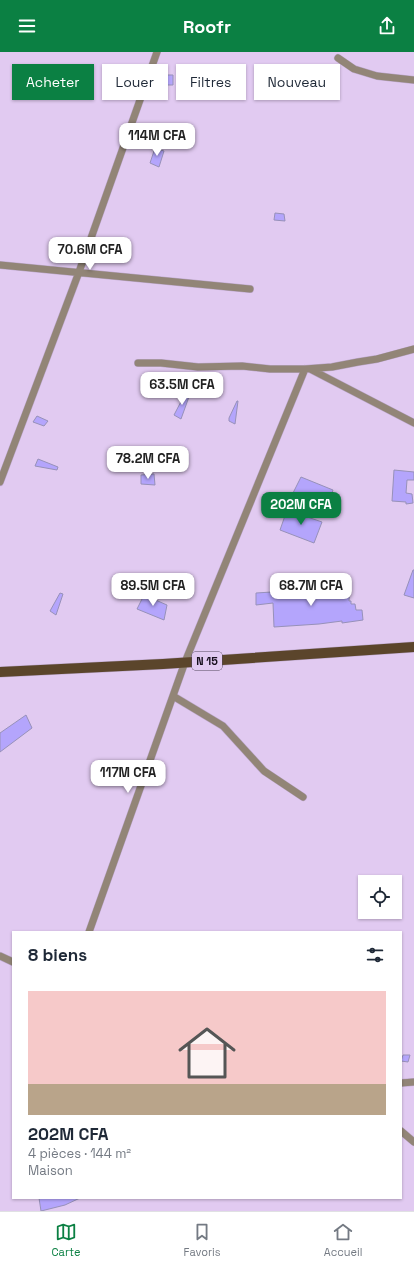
<!DOCTYPE html>
<html lang="fr">
<head>
<meta charset="utf-8">
<style>
  :root { --surface:#fff; --page:#f6f6f7; --text:#1f2937; --muted:#747a83; --line:#e0e1e3; --accent:#0b8043 }
  body { margin:0; font-family:"Space Grotesk",sans-serif; background:var(--page); color:var(--text); height:100vh; display:flex; flex-direction:column; font-size:15px; white-space:nowrap }
  * { box-sizing:border-box; margin:0 }
  p { font-size:13px; color:var(--muted) }
  .icon { flex:none; width:22px; height:22px; fill:none; stroke:currentColor; stroke-width:2; stroke-linecap:round; stroke-linejoin:round }
  .map { position:relative; flex:1; overflow:hidden }
  .panel { position:absolute; left:12px; top:879px; width:390px; height:268px; display:flex; flex-direction:column; background:var(--surface); border-radius:0px; box-shadow:0 1px 3px #0004 }
  .panel>* { flex:none }
  .guide { position:absolute; left:12px; top:12px; width:390px; height:36px; display:flex; gap:8px }
  .controls { position:absolute; left:358px; top:823px; display:grid; gap:8px }
  .controls a { display:grid; place-items:center; width:44px; height:44px; border-radius:0px; background:var(--surface); box-shadow:0 1px 3px #0004; font-size:20px }
  .price { position:absolute; translate:-50% -34px; padding:0 9px; border-radius:8px; background:#fff; color:#222; font-size:13px; line-height:26px; filter:drop-shadow(0 1px 2px #0008) }
  .price::after { content:''; position:absolute; left:50%; top:24px; width:12px; height:9px; margin-left:-6px; background:inherit; clip-path:polygon(0 0,100% 0,50% 100%) }
  .price.active { background:var(--accent); color:#fff }
  ul { padding:0; list-style:none }
  li { display:grid; align-content:center; gap:8px; height:212px; padding:0 16px }
  li span { display:grid; place-items:center; height:124px; border-radius:0px; color:#555 }
  li>.icon { margin-inline-start:auto }
  span .icon { width:72px; height:72px; fill:#fffc; stroke-width:1 }
  li b { font-size:17px }
  h2 { display:flex; justify-content:space-between; align-items:center; height:48px; padding:0 16px; font-size:17px }
  .tag { padding:0 14px; border-radius:0px; background:var(--surface); box-shadow:0 1px 3px #0004; font-size:14px; line-height:36px }
  .tag.active { background:var(--accent); color:#fff }
  header { display:flex; justify-content:space-between; align-items:center; height:52px; padding:0 16px; background:var(--accent); color:#fff; font-size:18px; font-weight:700 }
  .tabs { display:flex; justify-content:space-around; align-items:center; height:56px; border-top:1px solid var(--line); background:var(--surface); font-size:11px; color:var(--muted) }
  .tabs a { display:grid; justify-items:center; gap:2px }
  .tabs .active { color:var(--accent) }
  .map>svg:first-child { display:block }
  .building { fill:#b4a5fc; stroke:#9791b9 }
  .lines { fill:none; stroke-linecap:round; stroke-linejoin:round }
  .street-casing { stroke:#bca8cb; stroke-width:8 }
  .primary-casing { stroke:#bca8cb; stroke-width:11 }
  .street { stroke:#928577; stroke-width:7 }
  .primary { stroke:#5b452b; stroke-width:10 }
  .labels { text-anchor:middle; dominant-baseline:central; stroke-width:3; stroke-linejoin:round; paint-order:stroke }
  .shield { fill:#e1caf1; stroke:#53465c; stroke-width:1 }
  .shield-label { font-size:11px; font-weight:bold; fill:#160e1c }
</style>
</head>
<body>
<header><svg class="icon" aria-label="menu" viewBox="0 0 24 24"><path d="M4 6h16M4 12h16M4 18h16"/></svg>Roofr<svg class="icon" aria-label="share" viewBox="0 0 24 24"><path d="M12 15V3M7 8l5-5 5 5M5 13v7h14v-7"/></svg></header>
<div class="map">
<svg width="414" height="1159" viewBox="0 0 414 1159">
  <rect width="100%" height="100%" fill="#e1caf1"/>
  <path class="building" d="M162 23H173V33H161Z
    M155 96 164 99 159 115 150 111Z
    M275 161 284 162 285 169 274 168Z
    M186 340 190 342 181 367 174 363Z
    M237 349H238L235 372 229 369V366Z
    M37 364 48 369 44 374 33 370Z
    M38 407 58 415 57 418 35 414Z
    M394 418 414 420V428H407L406 441 412 442 413 451 406 452V450L392 449Z
    M154 422 155 433 141 432V423Z
    M301 425 333 438 326 458 291 445Z
    M287 458 322 470 314 491 280 478Z
    M413 518H414V546L404 543Z
    M121 527 139 537V538L118 535Z
    M350 535 349 549H351V552H355L356 558H362L363 568 342 571V569L319 572 274 575 273 551 256 553V541Z
    M60 541 63 542 56 563 50 559Z
    M144 543 167 553 164 568 137 557Z
    M26 663 32 676 0 700V681Z
    M403 1003H410L408 1010 401 1009Z
    M39 1146H80L65 1153 41 1159Z"/>
  <g class="lines">
    <g class="street-casing">
      <path id="street" d="M338 6 354 17 377 24 414 28
        M0 213 250 237
        M138 311H161L198 315 242 314 270 317H305L332 315 358 310 377 307 414 297
        M310 317 414 371
        M0 430 79 220 157 0
        M173 644 223 674 264 719 303 745
        M89 880 185 610 305 317
        M0 904 13 910
        M401 1031 414 1030
        M401 1079 414 1090"/>
    </g>
    <g class="primary-casing">
      <path id="primary" d="M0 620 163 612 414 595"/>
    </g>
    <use href="#street" class="street"/>
    <use href="#primary" class="primary"/>
  </g>
  <g class="labels">
    <rect class="shield" x="192" y="600" width="30" height="18" rx="3"/>
    <g class="shield-label">
      <text x="207" y="609">N 15</text>
    </g>
  </g>
</svg>
<div class="controls">
<a><svg class="icon" aria-label="locate" viewBox="0 0 24 24"><circle cx="12" cy="12" r="6"/><path d="M12 2v4M12 18v4M2 12h4M18 12h4"/></svg></a>
</div>
<b class="price" style="left:157px;top:105px">114M CFA</b>
<b class="price" style="left:90px;top:219px">70.6M CFA</b>
<b class="price" style="left:182px;top:354px">63.5M CFA</b>
<b class="price" style="left:148px;top:428px">78.2M CFA</b>
<b class="price active" style="left:301px;top:474px">202M CFA</b>
<b class="price" style="left:153px;top:555px">89.5M CFA</b>
<b class="price" style="left:311px;top:555px">68.7M CFA</b>
<b class="price" style="left:128px;top:742px">117M CFA</b>
<div class="guide">
<a class="tag active">Acheter</a>
<a class="tag">Louer</a>
<a class="tag">Filtres</a>
<a class="tag">Nouveau</a>
</div>
<section class="panel">
<h2>8 biens<svg class="icon" aria-label="filters" viewBox="0 0 24 24"><path d="M4 7h16M4 17h16"/><circle cx="9" cy="7" r="2"/><circle cx="15" cy="17" r="2"/></svg></h2>
<ul>
<li><span style="background:linear-gradient(#f6c9c9 75%,#b9a48a 0)"><svg class="icon" aria-label="home" viewBox="0 0 24 24"><path d="M3 11l9-7 9 7M6 9v11h12V9"/></svg></span><div><b>202M CFA</b><p>4 pièces · 144 m²</p><p>Maison</p></div></li>
</ul>
</section>
</div>
<nav class="tabs">
<a class="active"><svg class="icon" aria-label="map" viewBox="0 0 24 24"><path d="M3 6l6-2 6 2 6-2v14l-6 2-6-2-6 2zM9 4v14M15 6v14"/></svg>Carte</a>
<a><svg class="icon" aria-label="saved" viewBox="0 0 24 24"><path d="M7 4h10v16l-5-4-5 4z"/></svg>Favoris</a>
<a><svg class="icon" aria-label="home" viewBox="0 0 24 24"><path d="M3 11l9-7 9 7M6 9v11h12V9"/></svg>Accueil</a>
</nav>
</body>
</html>
